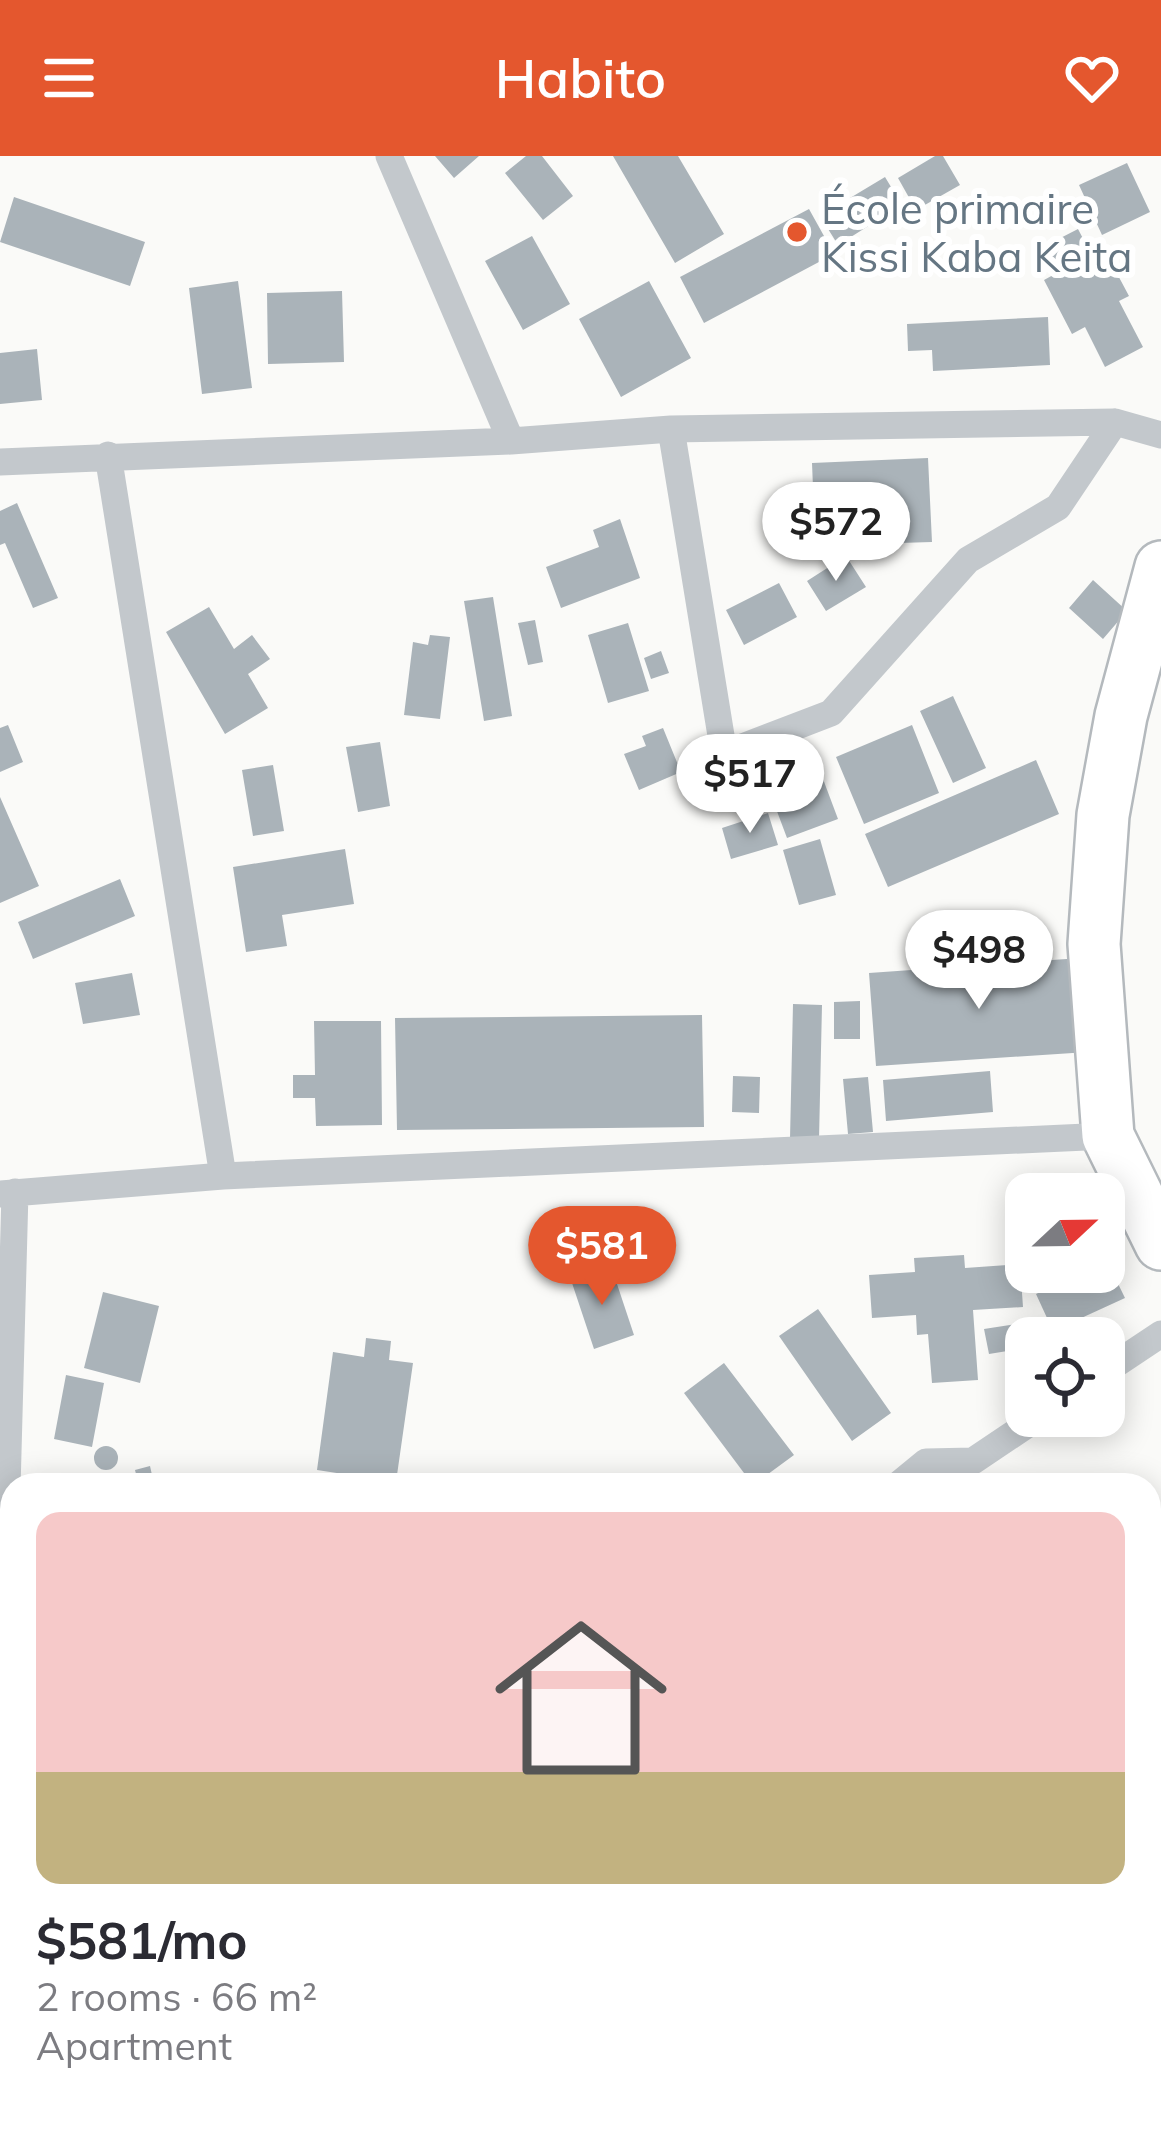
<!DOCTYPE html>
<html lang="en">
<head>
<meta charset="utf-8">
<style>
  :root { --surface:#fff; --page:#f7f7f7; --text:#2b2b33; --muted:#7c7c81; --accent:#e4572e }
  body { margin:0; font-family:Mulish,sans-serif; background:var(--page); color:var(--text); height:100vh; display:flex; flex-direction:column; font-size:45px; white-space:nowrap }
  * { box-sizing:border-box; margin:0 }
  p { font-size:39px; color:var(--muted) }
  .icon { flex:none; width:66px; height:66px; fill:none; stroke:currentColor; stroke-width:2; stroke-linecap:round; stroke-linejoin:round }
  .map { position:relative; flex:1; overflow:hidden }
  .sheet { position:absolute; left:0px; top:1317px; width:1161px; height:663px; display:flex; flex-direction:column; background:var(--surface); border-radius:36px 36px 0 0; box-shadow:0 6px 30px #0003 }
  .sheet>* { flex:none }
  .needle { width:78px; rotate:68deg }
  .fabs { position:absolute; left:1005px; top:1017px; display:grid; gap:24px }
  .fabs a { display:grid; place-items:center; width:120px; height:120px; border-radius:24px; background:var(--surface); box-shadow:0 6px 30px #0003; font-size:60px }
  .price { position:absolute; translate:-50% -102px; padding:0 27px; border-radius:42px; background:#fff; color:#222; font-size:39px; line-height:78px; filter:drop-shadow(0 3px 6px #0008) }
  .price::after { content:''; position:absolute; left:50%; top:72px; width:36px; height:27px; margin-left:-18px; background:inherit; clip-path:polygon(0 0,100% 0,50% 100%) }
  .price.on { background:var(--accent); color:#fff }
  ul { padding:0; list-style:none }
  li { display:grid; align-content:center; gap:24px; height:636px; padding:0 36px }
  li span { display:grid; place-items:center; height:372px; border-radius:24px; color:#555 }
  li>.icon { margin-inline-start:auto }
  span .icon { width:216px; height:216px; fill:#fffc; stroke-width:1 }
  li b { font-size:51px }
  header { display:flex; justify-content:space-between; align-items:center; height:156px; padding:0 36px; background:var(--accent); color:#fff; font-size:54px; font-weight:600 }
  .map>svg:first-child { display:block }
  .building { fill:#aab3b9 }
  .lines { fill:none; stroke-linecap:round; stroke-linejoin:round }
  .highway-casing { stroke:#b4b9bd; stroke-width:56 }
  .street { stroke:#c3c8cc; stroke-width:27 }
  .highway { stroke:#fff; stroke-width:51 }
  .poi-dot { fill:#e4572e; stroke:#fff; stroke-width:4.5 }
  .labels { text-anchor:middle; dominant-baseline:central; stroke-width:12; stroke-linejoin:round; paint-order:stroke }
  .poi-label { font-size:42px; fill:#657683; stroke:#fff; text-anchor:start }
</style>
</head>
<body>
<header><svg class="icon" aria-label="menu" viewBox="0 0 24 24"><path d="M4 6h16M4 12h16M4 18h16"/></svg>Habito<svg class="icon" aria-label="heart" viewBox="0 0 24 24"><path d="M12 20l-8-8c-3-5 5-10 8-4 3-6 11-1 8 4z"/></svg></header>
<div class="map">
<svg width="1161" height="1979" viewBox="0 0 1161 1979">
  <rect width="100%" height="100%" fill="#fafaf8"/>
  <path class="building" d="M435 0H479L454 22Z
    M526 0H542L573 40 543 64 505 17Z
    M613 0H678L724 78 675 107Z
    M935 0H943L960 29 916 54 898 22Z
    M1127 7 1150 56 1102 79 1079 29Z
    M885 21 902 49 838 89 820 60Z
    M14 41 145 86 130 130 0 86Z
    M809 53 834 98 704 167 680 121Z
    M1078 73 1101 117 1113 110 1129 140 1119 145 1143 191 1105 211 1085 171 1072 178 1044 124 1055 118 1041 92Z
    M532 80 570 148 523 174 485 105Z
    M238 125 252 232 202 238 189 132Z
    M649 125 691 202 621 241 579 163Z
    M342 135 344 206 268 208 267 137Z
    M1048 161 1050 209 933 215 932 194 908 195 907 168Z
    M37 193 42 244 0 248V197Z
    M928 302 932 386 899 387 897 353 814 356 812 307Z
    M17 347 58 442 33 452 5 387 0 389V355Z
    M620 363 640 422 561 452 546 411 599 391 593 374Z
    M846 400 866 431 826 455 807 425Z
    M1093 424 1127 455 1103 483 1069 452Z
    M779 427 797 461 744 489 726 454Z
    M493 441 512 560 484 565 464 445Z
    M209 451 234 493 252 479 270 503 248 518 268 552 225 578 166 476Z
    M535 464 543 506 528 509 518 467Z
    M628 467 649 535 608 547 588 479Z
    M430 479 450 481 440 563 404 559 413 486 428 489Z
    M661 495 669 517 651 523 644 502Z
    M953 540 986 612 953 627 920 555Z
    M8 569 23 606 0 616V572Z
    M912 569 939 637 864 668 836 601Z
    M663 572 681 616 639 634 624 598 646 590 642 580Z
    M380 586 390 650 358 656 346 591Z
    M814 599 838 663 787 682 763 618Z
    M1036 604 1059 658 888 731 865 678Z
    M273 609 284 675 253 680 242 614Z
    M0 641 39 730 0 747Z
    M768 657 778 689 731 703 722 672Z
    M820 683 836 739 799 749 783 694Z
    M345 693 354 748 282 759 287 790 246 796 233 711Z
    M120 723 135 760 33 803 18 766Z
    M1081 802 1088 896 876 910 869 817Z
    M132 817 140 859 83 868 75 827Z
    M860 845V883H834V846Z
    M793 848 822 849 819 984 790 983Z
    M702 859 704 971 397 974 395 862Z
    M314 865H381L382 969 316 970 315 942H293V919H315Z
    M990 915 993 956 886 965 883 924Z
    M733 920 760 921 759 957 732 956Z
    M868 921 873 976 848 978 843 923Z
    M964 1099 965 1112 1020 1108 1023 1151 973 1154 978 1224 932 1227 928 1178 917 1179 916 1159 872 1162 869 1119 915 1116 914 1102Z
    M1104 1099 1125 1142 1053 1175 1036 1138 1082 1116H1104Z
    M611 1110 634 1179 594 1193 571 1124Z
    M103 1136 159 1150 140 1227 84 1212Z
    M818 1153 891 1257 852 1285 779 1180Z
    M1029 1166 1032 1182H1026V1192L989 1198 984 1173Z
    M366 1182 391 1185 389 1204 413 1207 396 1326 317 1314 333 1196 364 1201Z
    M724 1207 794 1299 753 1329 684 1237Z
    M66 1219 104 1227 92 1291 54 1283Z
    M94 1302a12 12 0 1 1 24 0a12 12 0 1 1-24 0Z
    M150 1310 152 1319 137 1322 135 1314Z
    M125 1319 149 1329H121Z
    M9 1565H12V1605L5 1604Z
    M1161 1630V1687L1149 1693V1635Z
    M0 1682H12V1739H0Z
    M0 1759H12V1845H0Z
    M9 1859H12V1907L2 1905Z
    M0 1911 12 1915V1938L0 1935Z
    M0 1945 10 1948 5 1965 0 1964Z
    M523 1968H572L583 1979H534Z
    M589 1968H611L605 1979H584Z
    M728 1968H784L781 1979H725Z"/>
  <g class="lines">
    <g class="highway-casing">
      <path id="highway" d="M1161 411 1121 560 1103 659 1094 788 1108 980 1161 1088"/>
    </g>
    <path class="street" d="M389 0 511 285
      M671 273 724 598 831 557 968 404 1058 351 1115 266
      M108 299 223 1020
      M0 306 511 285 671 273 1115 266 1161 279
      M0 1038 223 1020 1108 980
      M1104 1216 1161 1178
      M898 1329 926 1306 973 1305 1040 1260
      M0 1421 5 1408 15 1036"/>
    <use href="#highway" class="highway"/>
  </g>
  <circle class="poi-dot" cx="797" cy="76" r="12"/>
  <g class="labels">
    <g class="poi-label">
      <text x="821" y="52">École primaire<tspan x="821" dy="48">Kissi Kaba Keita</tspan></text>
    </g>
  </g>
</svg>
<div class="fabs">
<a><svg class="needle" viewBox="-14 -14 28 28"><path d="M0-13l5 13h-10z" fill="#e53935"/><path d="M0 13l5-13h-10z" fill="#7c7c81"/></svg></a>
<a><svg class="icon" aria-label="locate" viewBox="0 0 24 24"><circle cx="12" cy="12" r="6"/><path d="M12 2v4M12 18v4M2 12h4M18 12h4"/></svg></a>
</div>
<b class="price" style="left:836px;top:428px">$572</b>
<b class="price" style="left:750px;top:680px">$517</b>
<b class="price" style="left:979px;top:856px">$498</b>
<b class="price on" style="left:602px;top:1152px">$581</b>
<section class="sheet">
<ul>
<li><span style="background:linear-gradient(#f6c9c9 70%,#c2b280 0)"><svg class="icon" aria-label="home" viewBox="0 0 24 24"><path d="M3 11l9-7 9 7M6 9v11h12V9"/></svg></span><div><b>$581/mo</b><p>2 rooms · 66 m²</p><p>Apartment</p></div></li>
</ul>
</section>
</div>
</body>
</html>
